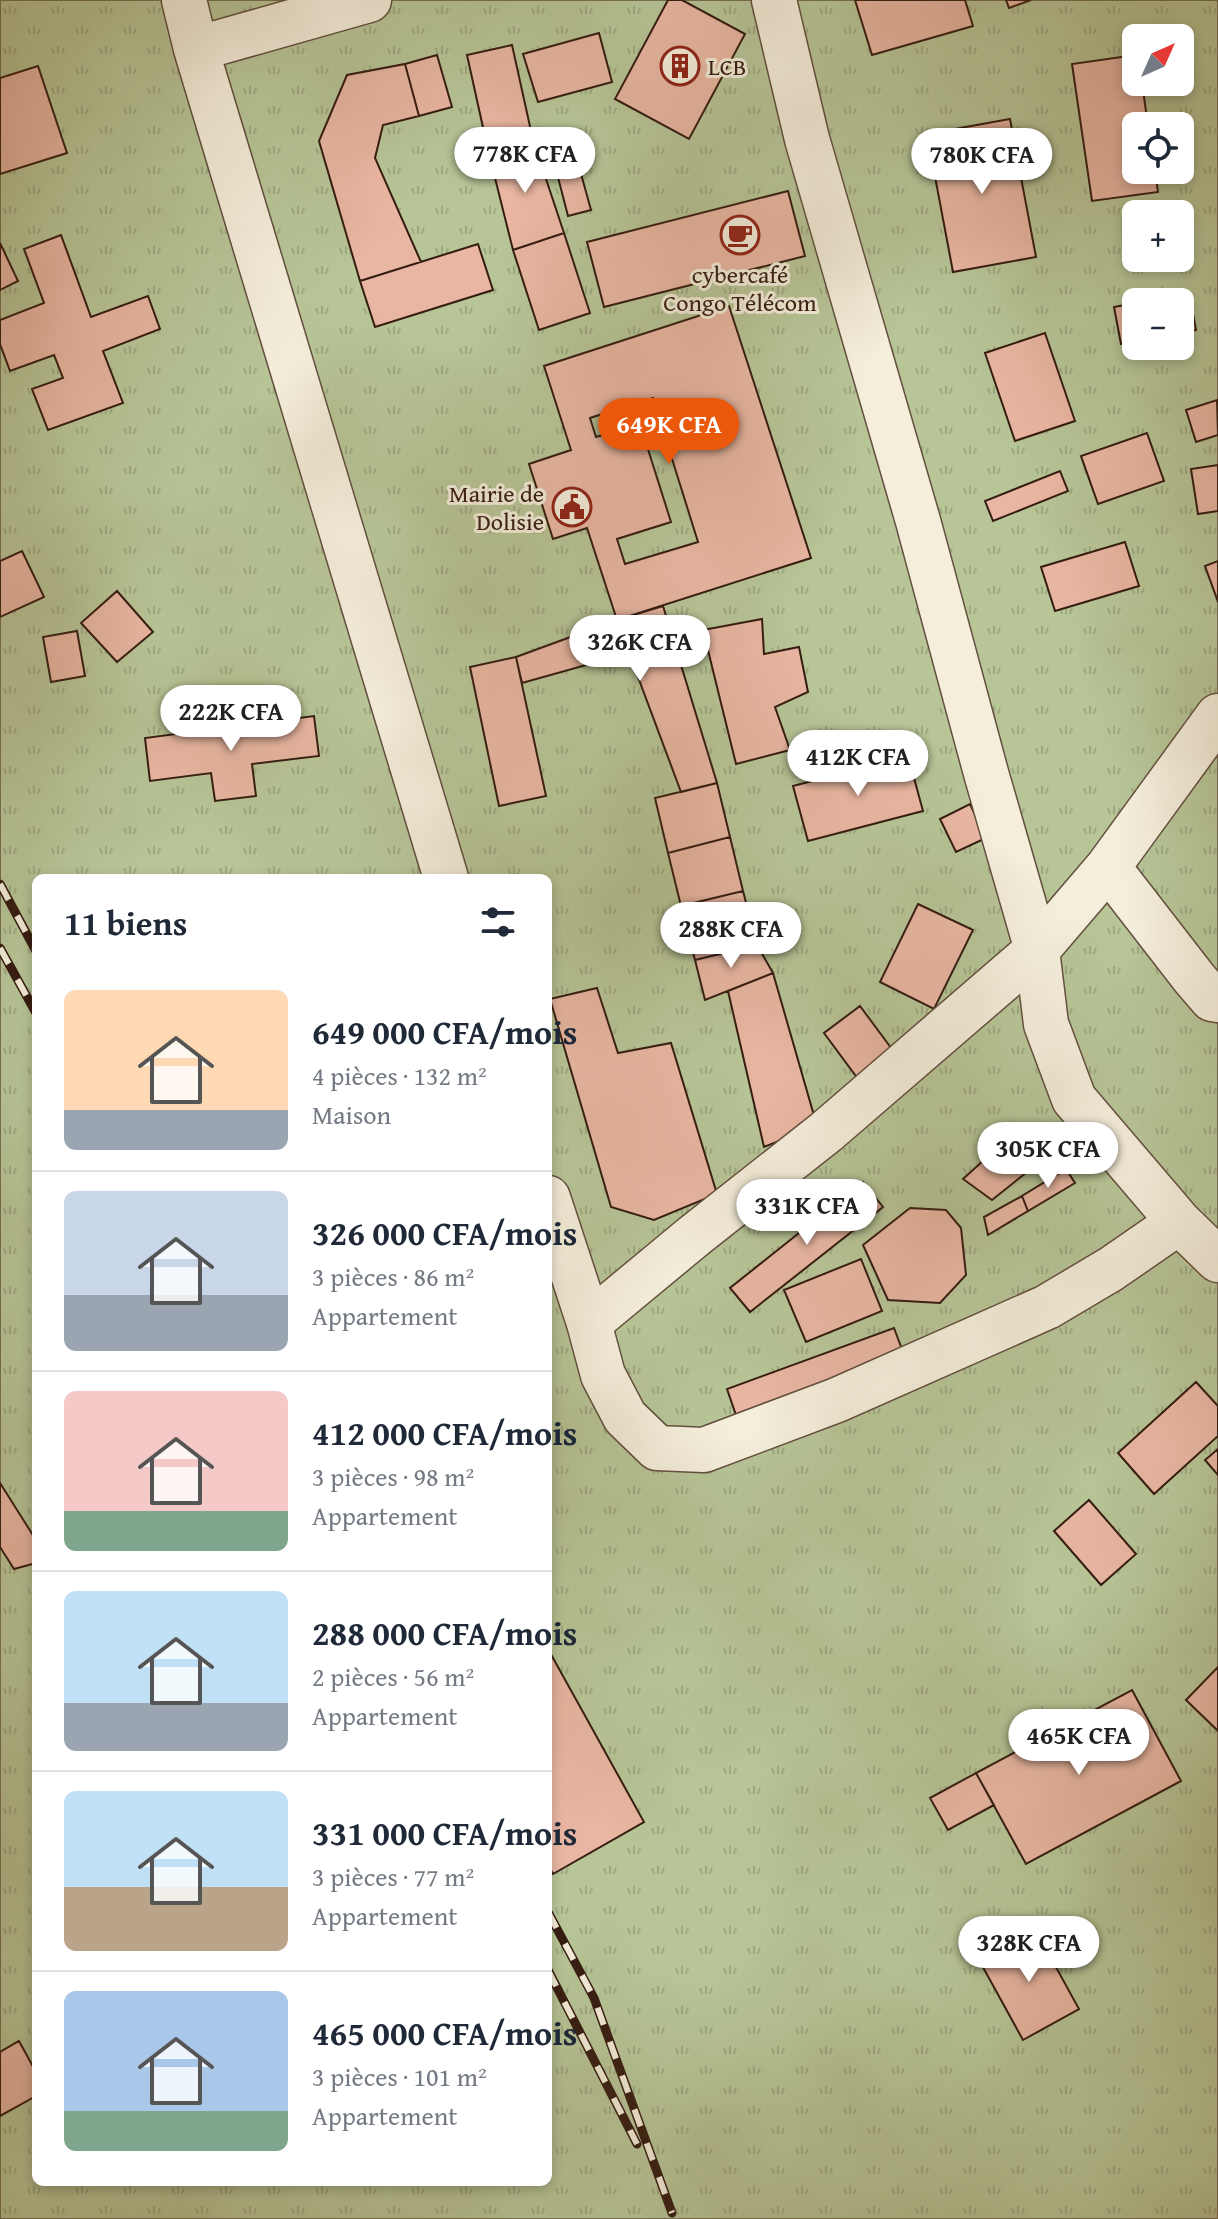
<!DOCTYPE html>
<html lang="fr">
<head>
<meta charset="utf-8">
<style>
  :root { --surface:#fff; --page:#f6f6f7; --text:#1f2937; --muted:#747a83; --line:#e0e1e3; --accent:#ea580c }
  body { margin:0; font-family:"Gentium Book Plus",serif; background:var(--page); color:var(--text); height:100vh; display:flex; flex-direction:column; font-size:30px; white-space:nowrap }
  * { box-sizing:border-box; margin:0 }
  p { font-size:26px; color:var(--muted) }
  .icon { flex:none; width:44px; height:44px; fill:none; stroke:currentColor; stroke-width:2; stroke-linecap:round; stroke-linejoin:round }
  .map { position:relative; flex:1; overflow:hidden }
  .sheet { position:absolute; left:32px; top:874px; width:520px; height:1312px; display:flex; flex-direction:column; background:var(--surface); border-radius:12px; box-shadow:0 4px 12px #0003 }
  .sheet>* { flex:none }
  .needle { width:52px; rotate:45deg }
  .buttons { position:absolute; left:1122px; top:24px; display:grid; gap:16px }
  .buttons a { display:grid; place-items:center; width:72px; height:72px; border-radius:12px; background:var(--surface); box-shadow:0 4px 12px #0003; font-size:40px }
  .price { position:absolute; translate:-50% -68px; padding:0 18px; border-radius:28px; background:#fff; color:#222; font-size:26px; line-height:52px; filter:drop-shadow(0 2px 4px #0008) }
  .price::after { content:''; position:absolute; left:50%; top:48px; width:24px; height:18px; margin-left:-12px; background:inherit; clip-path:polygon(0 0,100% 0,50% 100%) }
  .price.on { background:var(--accent); color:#fff }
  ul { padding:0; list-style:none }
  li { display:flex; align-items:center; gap:24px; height:200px; padding:0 32px }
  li+li { border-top:2px solid var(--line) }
  li span { display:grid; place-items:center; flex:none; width:224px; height:160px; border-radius:12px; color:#555 }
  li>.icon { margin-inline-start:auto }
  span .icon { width:96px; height:96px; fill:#fffc; stroke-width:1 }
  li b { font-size:34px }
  h2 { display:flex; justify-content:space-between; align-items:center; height:96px; padding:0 32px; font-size:34px }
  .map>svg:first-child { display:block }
  .grass { fill:url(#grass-tufts); stroke:#767054; stroke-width:2; fill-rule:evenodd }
  .building { fill:#e8b6a2; stroke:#351c11; stroke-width:2; fill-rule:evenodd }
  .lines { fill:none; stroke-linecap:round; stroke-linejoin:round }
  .minor-casing { stroke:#634e3f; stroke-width:47 }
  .minor { stroke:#f4eedb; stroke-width:44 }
  .rail-casing { stroke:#351c11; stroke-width:9 }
  .rail { stroke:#f4eedb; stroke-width:6; stroke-dasharray:18; stroke-linecap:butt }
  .labels { text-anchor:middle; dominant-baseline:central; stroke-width:6; stroke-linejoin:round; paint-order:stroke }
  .poi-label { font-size:24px; fill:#351c11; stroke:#f4eedb; text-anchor:start }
</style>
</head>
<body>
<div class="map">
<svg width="1218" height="2219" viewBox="0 0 1218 2219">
  <defs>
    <pattern id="grass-tufts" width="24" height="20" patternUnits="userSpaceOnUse" patternTransform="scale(2)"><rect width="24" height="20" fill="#b7c597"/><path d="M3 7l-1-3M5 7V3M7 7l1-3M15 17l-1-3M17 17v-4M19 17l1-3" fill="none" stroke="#9ea981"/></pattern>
  </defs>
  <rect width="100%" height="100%" fill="#eee5c8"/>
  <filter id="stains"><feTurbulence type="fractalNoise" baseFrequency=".0025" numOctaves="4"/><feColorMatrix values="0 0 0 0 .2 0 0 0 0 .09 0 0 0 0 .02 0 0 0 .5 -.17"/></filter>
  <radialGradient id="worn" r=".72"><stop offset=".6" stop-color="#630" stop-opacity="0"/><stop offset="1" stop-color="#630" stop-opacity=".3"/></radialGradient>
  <path class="grass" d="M0 0H1218V2219H0ZM1136 38H1180V82H1136ZM1136 126H1180V170H1136ZM1136 214H1180V258H1136ZM1136 302H1180V346H1136ZM36 878H548V2182H36Z"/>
  <path class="building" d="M668 0H682L745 34 689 139 615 99Z
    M855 0H965L973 26 872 55Z
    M1006 0H1031L1009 8Z
    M599 33 612 82 538 102 523 54Z
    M512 45 533 140 488 150 467 55Z
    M437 55 452 107 419 116 405 64Z
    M1136 55V82H1142L1148 126H1136V170H1155L1158 192 1092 201 1072 64Z
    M405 64 419 116 383 125 375 158 421 262 360 281 319 141 347 75Z
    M38 66 67 153 0 174V78Z
    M1010 119 1036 257 953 272 927 134Z
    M533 140 564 233 513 250 488 150Z
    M575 152 591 210 568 216 553 158Z
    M788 191 805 256 604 307 587 242Z
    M564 233 590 313 539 330 513 250Z
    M61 235 91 317 148 296 160 329 103 351 123 403 48 430 32 389 63 378 54 355 10 371 0 344V320L44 303 24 249Z
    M0 243 18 281 0 290Z
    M478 244 493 290 375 327 360 281Z
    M1189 293 1196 330 1180 333V302H1140Z
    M1136 303V341L1121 344 1114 307Z
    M729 306 811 558 617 620 587 528 553 539 529 464 571 450 544 366ZM653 398 698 542 625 564 617 539 671 522 640 424 596 437 590 418Z
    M1045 333 1075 421 1015 441 985 353Z
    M1217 400 1218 435 1196 442 1186 410Z
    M1147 433 1164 481 1098 504 1081 456Z
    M1218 465V511L1198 514 1191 469Z
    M1060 471 1068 491 993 521 985 501Z
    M1125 542 1139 586 1055 611 1041 567Z
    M22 551 44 597 0 617V561Z
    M1218 561V602L1205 566Z
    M117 591 153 632 117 662 81 623Z
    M663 606 717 783 681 792 629 653 522 683 516 657 617 620Z
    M762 619 764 654 799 647 808 692 775 707 790 750 736 764 703 630Z
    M77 631 85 676 51 682 43 637Z
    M516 657 546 796 499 806 470 667Z
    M314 716 319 756 252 764 256 796 215 801 211 773 150 781 145 738Z
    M908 756 923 811 808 841 793 786Z
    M717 783 730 837 668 853 655 798Z
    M970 804 986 838 956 852 940 819Z
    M730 837 743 891 681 906 668 853Z
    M743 891 757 945 695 960 681 906Z
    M918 904 973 930 934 1009 880 982Z
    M757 945 773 973 705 1000 695 960Z
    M773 973 817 1126 764 1147 728 991Z
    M597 988 618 1053 671 1043 717 1194 654 1220 611 1207 550 999Z
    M860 1006 900 1060 864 1087 824 1033Z
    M1005 1141 1042 1160 992 1200 963 1179Z
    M1066 1169 1075 1183 1028 1211 1022 1196Z
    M863 1182 883 1207 750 1312 730 1288Z
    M1022 1196 1028 1211 988 1235 984 1217Z
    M910 1208 946 1210 961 1228 966 1275 940 1303 888 1300 863 1245Z
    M861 1259 882 1311 806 1342 784 1290Z
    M894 1328 906 1360 738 1421 727 1389Z
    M1196 1382 1218 1406V1436L1154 1494 1118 1453Z
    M1218 1449V1475L1205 1460Z
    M0 1483 36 1540V1563L14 1569 0 1547Z
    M1089 1500 1136 1554 1101 1585 1054 1531Z
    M548 1649 644 1822 553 1874 548 1865Z
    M1218 1667V1731L1186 1700Z
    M1132 1690 1181 1781 1026 1864 976 1773Z
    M976 1773 994 1805 948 1830 930 1798Z
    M1035 1929 1079 2009 1023 2040 979 1960Z
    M19 2041 36 2072V2096L0 2116V2052Z"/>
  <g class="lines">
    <g class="minor-casing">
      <path id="minor" d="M184 0 196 49 446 878
        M774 0 807 139 918 521 986 773 1037 950 1046 1024 1074 1099 1179 1222 1218 1260
        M196 49 369 0
        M1108 867 1194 978 1212 999 1218 1000
        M548 1198 589 1323 603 1375 625 1417 657 1448 704 1450 837 1400 1047 1307 1111 1269 1179 1222
        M589 1323 694 1236 826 1132 1037 950 1108 867 1218 716"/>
    </g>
    <use href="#minor" class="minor"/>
    <g class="rail-casing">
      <path id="rail" d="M0 884 36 951
        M0 948 36 1013
        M548 1912 594 1998 672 2213
        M548 1970 637 2144"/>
    </g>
    <use href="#rail" class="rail"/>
  </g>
  <defs>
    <g id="building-ring" transform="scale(2)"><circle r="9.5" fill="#f4eedb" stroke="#8f2418" stroke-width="1.5"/><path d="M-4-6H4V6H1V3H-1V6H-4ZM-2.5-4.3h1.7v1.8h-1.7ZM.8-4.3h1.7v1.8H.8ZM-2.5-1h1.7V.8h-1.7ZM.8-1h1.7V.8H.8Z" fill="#8f2418"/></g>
    <g id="cafe-ring" transform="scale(2)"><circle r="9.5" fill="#f4eedb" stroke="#8f2418" stroke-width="1.5"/><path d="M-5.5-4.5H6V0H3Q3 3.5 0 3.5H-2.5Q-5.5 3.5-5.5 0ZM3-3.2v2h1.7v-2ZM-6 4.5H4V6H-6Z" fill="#8f2418"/></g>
    <g id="civic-ring" transform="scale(2)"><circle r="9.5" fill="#f4eedb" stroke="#8f2418" stroke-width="1.5"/><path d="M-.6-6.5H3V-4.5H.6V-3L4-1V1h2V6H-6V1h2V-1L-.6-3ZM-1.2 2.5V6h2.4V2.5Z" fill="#8f2418"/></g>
  </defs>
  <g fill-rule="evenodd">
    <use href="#building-ring" x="680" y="66"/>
    <use href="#cafe-ring" x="740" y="235"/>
    <use href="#civic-ring" x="572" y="507"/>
  </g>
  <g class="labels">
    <g class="poi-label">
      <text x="708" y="66">LCB</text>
      <text x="740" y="274" text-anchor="middle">cybercafé<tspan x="740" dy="28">Congo Télécom</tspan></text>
      <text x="544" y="493" text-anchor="end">Mairie de<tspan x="544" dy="28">Dolisie</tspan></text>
    </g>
  </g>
  <rect width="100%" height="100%" filter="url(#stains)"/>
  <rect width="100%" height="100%" fill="url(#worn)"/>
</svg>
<div class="buttons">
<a><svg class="needle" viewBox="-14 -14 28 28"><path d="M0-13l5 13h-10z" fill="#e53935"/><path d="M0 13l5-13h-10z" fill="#747a83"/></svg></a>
<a><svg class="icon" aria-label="locate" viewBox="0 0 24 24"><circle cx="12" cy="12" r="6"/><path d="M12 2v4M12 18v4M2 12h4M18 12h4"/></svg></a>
<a>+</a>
<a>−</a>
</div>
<b class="price" style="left:525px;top:195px">778K CFA</b>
<b class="price" style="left:982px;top:196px">780K CFA</b>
<b class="price on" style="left:669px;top:466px">649K CFA</b>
<b class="price" style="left:640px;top:683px">326K CFA</b>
<b class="price" style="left:231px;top:753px">222K CFA</b>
<b class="price" style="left:858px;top:798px">412K CFA</b>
<b class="price" style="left:731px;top:970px">288K CFA</b>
<b class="price" style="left:1048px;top:1190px">305K CFA</b>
<b class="price" style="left:807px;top:1247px">331K CFA</b>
<b class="price" style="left:1079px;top:1777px">465K CFA</b>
<b class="price" style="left:1029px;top:1984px">328K CFA</b>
<section class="sheet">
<h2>11 biens<svg class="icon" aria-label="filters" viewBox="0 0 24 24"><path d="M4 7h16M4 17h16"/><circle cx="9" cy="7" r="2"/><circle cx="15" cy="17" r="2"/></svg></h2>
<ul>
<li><span style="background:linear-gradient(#ffd9b3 75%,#9aa5b1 0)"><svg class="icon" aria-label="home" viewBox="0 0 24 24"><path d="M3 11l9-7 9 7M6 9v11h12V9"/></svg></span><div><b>649 000 CFA/mois</b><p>4 pièces · 132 m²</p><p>Maison</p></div></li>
<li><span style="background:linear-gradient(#c9d6e8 65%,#9aa5b1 0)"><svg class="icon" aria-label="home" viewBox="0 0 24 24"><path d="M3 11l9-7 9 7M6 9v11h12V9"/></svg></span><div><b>326 000 CFA/mois</b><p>3 pièces · 86 m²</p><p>Appartement</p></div></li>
<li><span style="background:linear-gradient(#f6c9c9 75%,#7fa58c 0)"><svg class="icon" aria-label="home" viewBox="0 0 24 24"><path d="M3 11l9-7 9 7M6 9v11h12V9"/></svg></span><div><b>412 000 CFA/mois</b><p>3 pièces · 98 m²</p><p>Appartement</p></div></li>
<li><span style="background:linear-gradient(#bfe0f5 70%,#9aa5b1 0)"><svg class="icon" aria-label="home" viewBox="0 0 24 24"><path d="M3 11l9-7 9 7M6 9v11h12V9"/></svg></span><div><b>288 000 CFA/mois</b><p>2 pièces · 56 m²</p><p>Appartement</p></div></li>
<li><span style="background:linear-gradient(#bfe0f5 60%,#b9a48a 0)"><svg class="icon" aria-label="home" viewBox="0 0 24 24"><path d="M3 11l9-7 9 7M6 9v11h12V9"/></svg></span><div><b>331 000 CFA/mois</b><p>3 pièces · 77 m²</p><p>Appartement</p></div></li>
<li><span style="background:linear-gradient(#a9c7e8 75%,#7fa58c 0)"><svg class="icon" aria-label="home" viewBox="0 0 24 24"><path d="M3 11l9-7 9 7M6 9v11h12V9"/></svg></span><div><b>465 000 CFA/mois</b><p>3 pièces · 101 m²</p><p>Appartement</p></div></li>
</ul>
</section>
</div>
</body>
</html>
